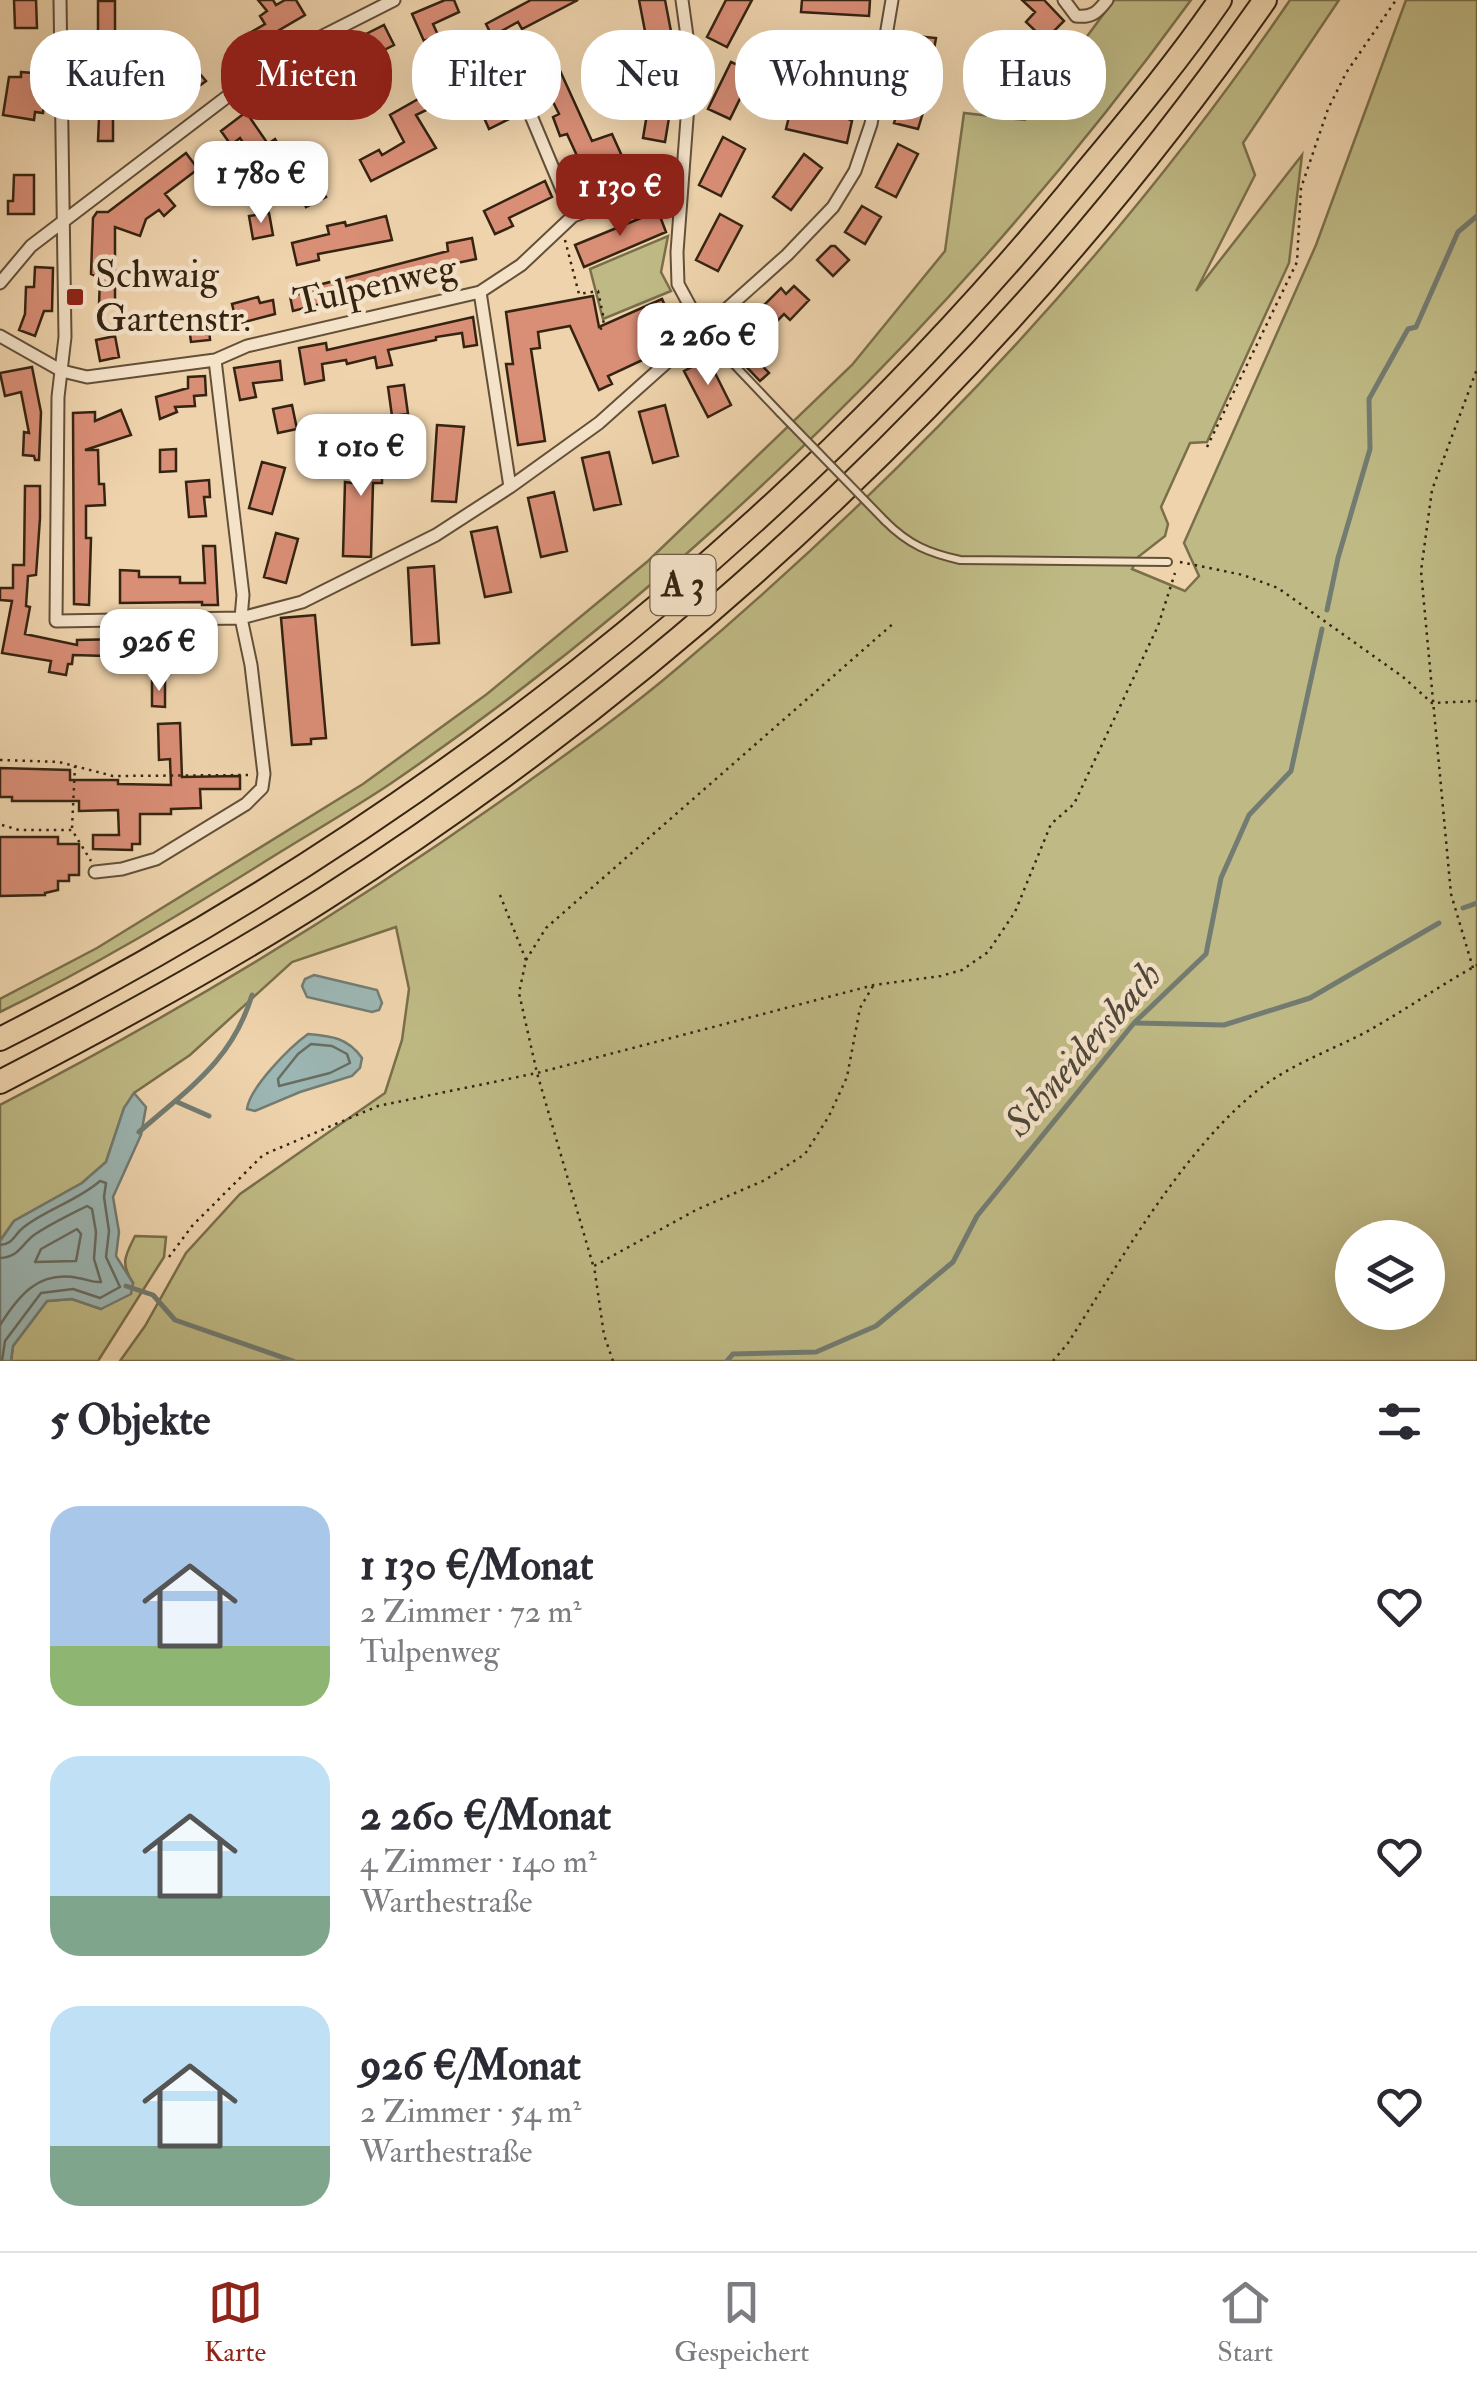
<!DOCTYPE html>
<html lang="de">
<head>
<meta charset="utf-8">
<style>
  :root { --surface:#fff; --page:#f2f2f3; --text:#2b2b33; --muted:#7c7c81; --line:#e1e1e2; --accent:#8f2418 }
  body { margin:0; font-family:"IM FELL Double Pica",serif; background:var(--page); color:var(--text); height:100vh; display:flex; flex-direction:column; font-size:38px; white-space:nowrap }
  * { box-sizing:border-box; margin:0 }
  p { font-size:32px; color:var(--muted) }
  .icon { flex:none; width:55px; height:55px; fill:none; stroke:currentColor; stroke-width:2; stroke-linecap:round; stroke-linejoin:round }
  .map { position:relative; height:1361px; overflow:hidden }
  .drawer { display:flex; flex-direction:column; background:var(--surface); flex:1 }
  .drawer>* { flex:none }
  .banner { position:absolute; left:30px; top:30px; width:1418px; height:90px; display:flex; gap:20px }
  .tools { position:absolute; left:1335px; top:1220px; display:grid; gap:20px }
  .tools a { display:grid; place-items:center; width:110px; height:110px; border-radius:50%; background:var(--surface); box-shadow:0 10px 40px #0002; font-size:50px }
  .price { position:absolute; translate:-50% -85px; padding:0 22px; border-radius:20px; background:#fff; color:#222; font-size:32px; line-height:65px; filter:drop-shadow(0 2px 5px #0008) }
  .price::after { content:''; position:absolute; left:50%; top:60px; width:30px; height:22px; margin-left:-15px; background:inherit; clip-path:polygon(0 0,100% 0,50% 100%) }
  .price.on { background:var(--accent); color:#fff }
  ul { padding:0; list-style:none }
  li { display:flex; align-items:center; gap:30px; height:250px; padding:0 50px }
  li span { display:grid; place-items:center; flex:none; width:280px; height:200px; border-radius:30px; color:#555 }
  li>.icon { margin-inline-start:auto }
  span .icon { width:120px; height:120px; fill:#fffc; stroke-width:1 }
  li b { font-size:42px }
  h2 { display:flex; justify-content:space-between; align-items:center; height:120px; padding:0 50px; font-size:42px }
  .chip { padding:0 35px; border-radius:40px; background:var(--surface); box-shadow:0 10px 40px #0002; font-size:35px; line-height:90px }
  .chip.on { background:var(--accent); color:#fff }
  .tabs { display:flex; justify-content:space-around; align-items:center; height:140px; border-top:2px solid var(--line); background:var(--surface); font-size:28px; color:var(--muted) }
  .tabs a { display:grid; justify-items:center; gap:5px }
  .tabs .on { color:var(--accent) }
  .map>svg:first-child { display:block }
  .green { fill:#bfba85; stroke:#7a6f4b; stroke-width:2.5; fill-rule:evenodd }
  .water { fill:#9cb6b3; stroke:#737c72; stroke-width:2.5 }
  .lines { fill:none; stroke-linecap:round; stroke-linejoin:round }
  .shore { stroke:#686d62; stroke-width:2.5 }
  .stream { stroke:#737c72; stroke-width:5 }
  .building { fill:#d98e76; stroke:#352411; stroke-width:2.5 }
  .service-casing { stroke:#635038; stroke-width:10 }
  .minor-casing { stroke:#635038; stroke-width:15 }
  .motorway-casing { stroke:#352411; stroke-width:26 }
  .path { stroke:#352411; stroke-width:2.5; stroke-dasharray:2.5 5; stroke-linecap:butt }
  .service { stroke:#f4e2c9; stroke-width:6 }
  .minor { stroke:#f4e2c9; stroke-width:11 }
  .motorway { stroke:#eed3ac; stroke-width:22 }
  .service-bridge-casing { stroke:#635038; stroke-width:10; stroke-linecap:butt }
  .service-bridge { stroke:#f4e2c9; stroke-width:6 }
  .poi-dot { fill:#8f2418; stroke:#f4e2c9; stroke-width:4 }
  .labels { text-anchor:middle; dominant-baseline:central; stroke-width:9; stroke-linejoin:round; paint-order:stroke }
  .shield { fill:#f4e2c9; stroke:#6e5d48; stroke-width:2.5 }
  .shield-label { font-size:35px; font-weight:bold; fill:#352411 }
  .poi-label { font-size:38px; fill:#352411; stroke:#f4e2c9; text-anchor:start }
  .street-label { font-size:38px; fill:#352411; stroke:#f4e2c9 }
  .water-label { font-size:40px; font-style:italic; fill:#4f483a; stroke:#f4e2c9 }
</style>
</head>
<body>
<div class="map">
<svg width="1477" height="1361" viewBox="0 0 1477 1361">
  <rect width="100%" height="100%" fill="#eed3ac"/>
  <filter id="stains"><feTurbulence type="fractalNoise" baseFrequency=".002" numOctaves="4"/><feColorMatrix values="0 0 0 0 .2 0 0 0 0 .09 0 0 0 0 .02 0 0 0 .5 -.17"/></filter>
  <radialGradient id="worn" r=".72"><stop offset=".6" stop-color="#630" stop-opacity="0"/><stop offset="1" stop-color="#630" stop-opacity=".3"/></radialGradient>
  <path class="green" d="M1114 0H1191C970 303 700 572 390 784 351 810 309 834 269 859 181 914 93 967 0 1012V999L97 948 363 784 487 694 648 561 852 365 945 251 964 113 1025 120Z
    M1290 0H1339L1243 143 1255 175 1196 291 1302 155 1289 263 1207 442 1190 443 1161 507 1168 524 1165 536 1138 557 1132 569 1185 591 1199 576 1184 543 1316 245 1406 0H1477V1361H120L145 1326 186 1253 240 1194 385 1093 402 1040 409 989 396 927 292 962 190 1055 134 1093 124 1108 106 1162 82 1183 14 1221 0 1241V1105C174 1015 341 914 501 801 561 758 624 714 680 666 909 472 1121 248 1290 0ZM1352 1238H1428V1312H1352Z
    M668 236 661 272 671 291 603 319 590 269Z
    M135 1236 166 1237 164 1257 98 1361H11L13 1346 47 1301 72 1299 101 1309 133 1283C120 1263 125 1256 135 1236Z"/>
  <path class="water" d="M314 975 377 990 382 1003 379 1010 372 1012 307 997 302 986 305 979Z
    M308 1034C332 1036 348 1038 362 1058L360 1068 352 1076 300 1092 255 1111 247 1109C250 1087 290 1047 308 1034Z
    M134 1093 146 1107 141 1135 113 1197 119 1232 116 1256 133 1283 131 1294 101 1309 72 1299 47 1301 13 1346 11 1361H0V1241L14 1221 82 1183 106 1162 124 1108Z"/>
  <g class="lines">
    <path class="shore" d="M311 1044 332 1046 347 1054 350 1063 330 1073 279 1086 278 1079 298 1054Z
      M77 1229 81 1234 76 1261 35 1262 41 1249Z
      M0 1245C14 1244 14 1234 24 1227 47 1209 77 1201 100 1181L106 1183 104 1197 109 1231 106 1257 120 1287 100 1298 73 1289 41 1293 5 1341 2 1361
      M0 1258C19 1257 21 1245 34 1235 50 1224 69 1215 87 1206L92 1209 96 1232 94 1259 101 1282C92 1283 87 1279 78 1278 39 1270 19 1295 0 1325"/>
    <path class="stream" d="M1327 610 1338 558 1370 449 1369 399 1408 329 1416 327 1458 232 1477 216
      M1463 908 1477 903
      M1136 1023 1224 1025 1310 998 1439 923
      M175 1101 209 1116
      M139 1132C189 1088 232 1061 252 995
      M126 1286 153 1295 175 1320 293 1361
      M727 1361 733 1354 816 1352 876 1326 953 1262 977 1216 1134 1023 1206 954 1221 878 1249 815 1291 771 1322 629"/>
  </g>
  <path class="building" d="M14 0H36L37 28H15Z
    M258 0H273L276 5 285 0H296L305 15 271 35 275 41 253 54 243 37 265 24 260 16 267 11Z
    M445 0H454L459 12 433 24 438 35 424 41 412 14Z
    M531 0H578L522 29 518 22 492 36 486 24Z
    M639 0H665L674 47 649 52Z
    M726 0H752L727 47 707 37Z
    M802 0H870L869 16 801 12Z
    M1022 0H1044L1064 21 1045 40 1026 22 1035 12Z
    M98 1H115V46H98Z
    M384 25 394 45 374 55 364 35Z
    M916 36 936 38 928 82 932 83 918 129 894 123 909 76Z
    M805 40 864 46 861 75 802 69Z
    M547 42 592 141 612 134 621 154 584 171 567 134 560 136 553 117 559 114 536 68 532 71 524 53Z
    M731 62 753 72 730 119 708 109Z
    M137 64 153 84 137 97 130 96 117 81Z
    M301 66 316 88 285 109 270 88Z
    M194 67 206 81 183 98 154 97Z
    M93 69 107 70 106 96 92 95Z
    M488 69 502 101 507 99 513 117 489 129 467 79Z
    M21 72 33 73V78H46L43 113 35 112 34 120 3 115 9 77H21Z
    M654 72 676 75 665 142 643 138Z
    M436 89 443 102 416 115 436 148 371 181 360 160 379 150 382 155 404 142 390 115Z
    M793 100 841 111 839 114 852 121 847 143 786 129Z
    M246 112 268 144 275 139 288 160 265 175 240 138 231 145 221 131Z
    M99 118H113V141H98Z
    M723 137 745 149 721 196 699 185Z
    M898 144 918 154 896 197 876 187Z
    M186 153 198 169 165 194 175 206 164 216 159 210 146 219 140 236 115 227V306L99 305 100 278 91 274 93 218 97 212H108Z
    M804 154 822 168 791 210 773 197Z
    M14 175H34V214H8V201H13Z
    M317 180 326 197 306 207 298 190Z
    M545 181 552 197 509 218 513 226 495 234 484 211Z
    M862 206 881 217 865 244 845 232Z
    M658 211 666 232 584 267 575 245Z
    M269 213 273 235 253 239 249 216Z
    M720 214 742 226 718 271 696 260Z
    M386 216 392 240 318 254 319 260 297 265 292 243 329 234 327 226 345 222 346 226Z
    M472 238 476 259 443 266 445 272 293 311 290 296 312 291 311 287 448 251 447 243Z
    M831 246H835L849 260 833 276 817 260Z
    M35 267 53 268 52 311H44L35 336 19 330 25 314 26 287H34Z
    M794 286 809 300 790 320 784 314 766 332 773 340 754 357 737 339 768 310 764 305 781 288 786 294Z
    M593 296 599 327 662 299 675 328 645 341 651 356 608 376 612 384 599 390 570 326 538 332 540 348 531 349 545 441 518 445 506 364H513L506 312Z
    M258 297 260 303 273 300 275 314 237 324 232 304Z
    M208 317 210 340 191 342 188 319Z
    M473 317 477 345 464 347 462 333 436 337V340L388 350 392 365 377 368 375 357 347 364 346 360 322 364 324 380 305 384 299 348 326 343 327 350Z
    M115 336 119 357 100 361 96 340Z
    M748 351 769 373 760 381 739 359Z
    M708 359 731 405 708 417 684 371Z
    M280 361 282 380 253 383 256 397 240 400 234 368Z
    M32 367 41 412 39 460H35L34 456 23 455 24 432 29 433 21 392 5 396 0 373Z
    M205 376 206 395 194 396 195 406 175 407 177 412 160 419 156 397 188 388V377Z
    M404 385 408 414 392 416 388 387Z
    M292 405 297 429 278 433 273 409Z
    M665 405 678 456 653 463 639 412Z
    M121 410 131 435 85 450H98L99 484H104L105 505 86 506V538H91L89 605 74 604 73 413 95 412V421Z
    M437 425 464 427 456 502 432 501Z
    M352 443H382V483H373L371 557 343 556 345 482 352 483Z
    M176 449V471L160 472V450Z
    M609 452 621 504 594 510 582 458Z
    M262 462 285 468 272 514 249 508Z
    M209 480 210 497H204L206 516 189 517 186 482Z
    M25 486H40V518L36 575 28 576 26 606 30 607 25 634 77 645V640L122 639V634H134V639L183 640 184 655 136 654V667L119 666V662L106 661V656L73 655 72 664H68L66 675 49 672 51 661 2 653 12 601 0 600V588H13V565H24Z
    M554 492 567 551 541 557 528 498Z
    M497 527 511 592 485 597 471 532Z
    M276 533 298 539 286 583 264 577Z
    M203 546H215L218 605H202V602L120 603V570L139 571V577H180V583H205Z
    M434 566 439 643 412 645 408 568Z
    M315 615 326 738 311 739V744L292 745 281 618Z
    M152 681H165V707L152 706Z
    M180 723 182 777 240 776V789H200L201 808 171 809V814H140V844H132V850L93 849V835H119L118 810 79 811V801H12V797H0V768L70 770V780H118V784L171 785 170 759 159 760 158 724Z
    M0 837H58V844H79V875H69V881H58V890L45 893V895L0 896Z"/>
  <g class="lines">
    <g class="service-casing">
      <path id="service" d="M704 333 780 413
        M885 521C909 545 929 553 960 560L1168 562"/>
    </g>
    <g class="minor-casing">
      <path id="minor" d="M60 0 65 337 58 397 56 621 241 618 302 602 436 535 510 487 599 423 787 255 833 207 855 171 871 124 892 0
        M682 0 691 65 677 252 678 284 704 332
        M1064 0 1076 16C1092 18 1098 12 1107 0
        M524 99 573 216
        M0 283 31 246 249 80 321 37 394 0
        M480 292 510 487
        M0 336 62 371 87 377 215 360 247 346 480 292 521 265 573 216 659 184 682 183
        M95 872 122 869 156 859 246 804 262 788 264 774 251 665 241 618 243 595 215 360"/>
    </g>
    <g class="motorway-casing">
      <path id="motorway" d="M0 1039C408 833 777 545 1069 192 1121 129 1174 67 1220 0
        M0 1082C110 1025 219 966 324 899 692 664 1014 358 1265 0"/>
    </g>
    <path class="path" d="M565 240 579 294 598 291 604 320 599 334
      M1207 447 1297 262 1301 188 1328 109 1346 73 1396 0
      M1180 562 1243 575 1278 588 1403 677 1432 703 1477 701
      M0 760 59 762 113 776 248 775
      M2 825 19 830H72L91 861
      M72 828 75 766
      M500 895 526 960 519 993 537 1073 593 1265
      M526 960 546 928 895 622
      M1473 968 1451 894 1421 571 1432 490 1477 369
      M169 1257 192 1226 263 1155 378 1106 537 1073 874 985 941 976 962 970 988 952 1015 912 1051 824 1074 804 1158 626 1175 573
      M613 1361 604 1335 594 1266 696 1210 765 1180 805 1154 829 1116 847 1077 860 1008 873 986
      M1053 1361 1068 1343C1119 1263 1180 1155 1253 1094 1286 1066 1328 1052 1366 1032 1404 1011 1439 986 1477 965"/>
    <use href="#service" class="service"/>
    <use href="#minor" class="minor"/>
    <use href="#motorway" class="motorway"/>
    <g class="service-bridge-casing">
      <path id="service-bridge" d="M780 413 885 521"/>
    </g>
    <use href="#service-bridge" class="service-bridge"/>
  </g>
  <rect class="poi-dot" x="65" y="287" width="20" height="20" rx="5"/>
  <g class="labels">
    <rect class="shield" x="650.5" y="555" width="65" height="60" rx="8"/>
    <g class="shield-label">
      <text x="683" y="585">A 3</text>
    </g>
    <g class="poi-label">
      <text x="95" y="275">Schwaig<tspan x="95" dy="44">Gartenstr.</tspan></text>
    </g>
    <g class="street-label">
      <text transform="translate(375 285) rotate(-13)">Tulpenweg</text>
    </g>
    <g class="water-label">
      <text transform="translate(1083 1049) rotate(-49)">Schneidersbach</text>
    </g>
  </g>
  <rect width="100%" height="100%" filter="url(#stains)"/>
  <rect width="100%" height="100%" fill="url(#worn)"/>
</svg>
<div class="tools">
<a><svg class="icon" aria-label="layers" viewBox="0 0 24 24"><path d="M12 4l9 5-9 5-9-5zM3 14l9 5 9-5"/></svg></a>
</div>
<b class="price" style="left:261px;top:226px">1 780 €</b>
<b class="price on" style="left:620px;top:239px">1 130 €</b>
<b class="price" style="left:708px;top:388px">2 260 €</b>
<b class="price" style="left:361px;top:499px">1 010 €</b>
<b class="price" style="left:159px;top:694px">926 €</b>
<div class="banner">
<a class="chip">Kaufen</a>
<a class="chip on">Mieten</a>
<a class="chip">Filter</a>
<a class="chip">Neu</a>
<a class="chip">Wohnung</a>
<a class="chip">Haus</a>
</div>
</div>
<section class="drawer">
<h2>5 Objekte<svg class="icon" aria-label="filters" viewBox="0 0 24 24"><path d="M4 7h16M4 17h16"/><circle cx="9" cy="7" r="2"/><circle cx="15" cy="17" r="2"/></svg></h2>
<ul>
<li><span style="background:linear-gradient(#a9c7e8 70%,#8fb573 0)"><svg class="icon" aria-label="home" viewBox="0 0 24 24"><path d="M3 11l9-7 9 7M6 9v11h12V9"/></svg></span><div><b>1 130 €/Monat</b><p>2 Zimmer · 72 m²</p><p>Tulpenweg</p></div><svg class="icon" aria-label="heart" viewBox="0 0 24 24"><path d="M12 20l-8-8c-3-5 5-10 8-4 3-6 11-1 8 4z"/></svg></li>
<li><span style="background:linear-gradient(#bfe0f5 70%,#7fa58c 0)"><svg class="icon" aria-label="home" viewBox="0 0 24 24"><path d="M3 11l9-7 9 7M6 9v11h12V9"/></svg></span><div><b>2 260 €/Monat</b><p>4 Zimmer · 140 m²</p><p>Warthestraße</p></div><svg class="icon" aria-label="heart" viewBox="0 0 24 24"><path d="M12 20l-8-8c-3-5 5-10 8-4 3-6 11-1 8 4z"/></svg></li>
<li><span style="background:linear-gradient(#bfe0f5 70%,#7fa58c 0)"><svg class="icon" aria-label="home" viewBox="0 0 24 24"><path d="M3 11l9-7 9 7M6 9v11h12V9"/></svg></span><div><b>926 €/Monat</b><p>2 Zimmer · 54 m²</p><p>Warthestraße</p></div><svg class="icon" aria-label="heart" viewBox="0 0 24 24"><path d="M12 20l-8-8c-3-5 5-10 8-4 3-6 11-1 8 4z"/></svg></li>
</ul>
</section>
<nav class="tabs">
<a class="on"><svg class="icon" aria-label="map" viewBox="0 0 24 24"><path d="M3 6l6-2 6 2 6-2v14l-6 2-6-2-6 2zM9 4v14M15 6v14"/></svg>Karte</a>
<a><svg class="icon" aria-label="saved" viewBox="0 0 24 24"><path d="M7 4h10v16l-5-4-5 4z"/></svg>Gespeichert</a>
<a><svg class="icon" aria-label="home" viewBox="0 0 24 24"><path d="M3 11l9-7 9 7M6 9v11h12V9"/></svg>Start</a>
</nav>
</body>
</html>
